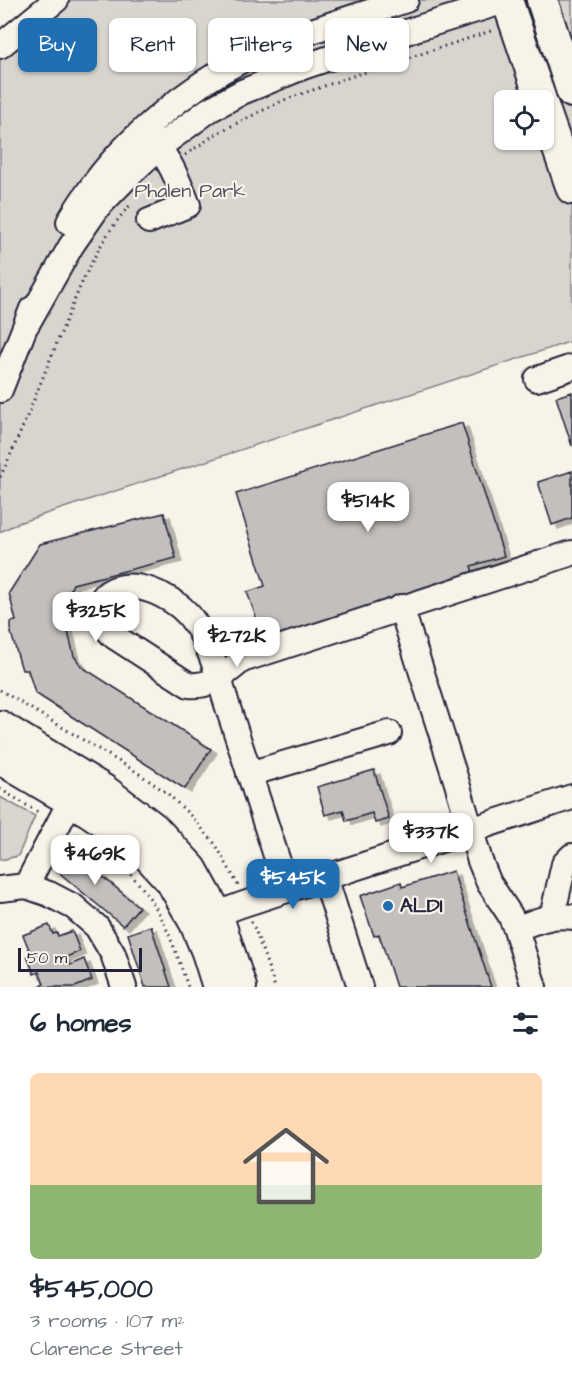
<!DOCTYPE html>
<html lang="en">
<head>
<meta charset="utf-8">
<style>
  :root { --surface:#fff; --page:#f2f2f3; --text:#1f2937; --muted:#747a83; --accent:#1f6fb2 }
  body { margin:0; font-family:"Architects Daughter",sans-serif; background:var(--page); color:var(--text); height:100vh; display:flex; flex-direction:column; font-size:22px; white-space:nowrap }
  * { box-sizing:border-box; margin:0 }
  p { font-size:20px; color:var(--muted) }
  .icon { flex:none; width:33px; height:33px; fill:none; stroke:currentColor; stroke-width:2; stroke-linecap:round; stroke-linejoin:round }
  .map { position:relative; height:987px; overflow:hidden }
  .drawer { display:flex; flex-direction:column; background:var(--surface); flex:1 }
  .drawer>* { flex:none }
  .guide { position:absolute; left:18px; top:18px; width:537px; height:54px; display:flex; gap:12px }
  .fabs { position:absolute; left:494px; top:90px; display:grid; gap:12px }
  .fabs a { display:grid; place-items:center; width:60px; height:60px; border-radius:9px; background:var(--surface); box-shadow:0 2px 4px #0004; font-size:30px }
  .scale { position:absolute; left:18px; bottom:15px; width:124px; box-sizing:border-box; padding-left:6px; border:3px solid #22223b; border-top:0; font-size:16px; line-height:21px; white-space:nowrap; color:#22223b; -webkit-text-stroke:4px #f7f3e8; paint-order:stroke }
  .price { position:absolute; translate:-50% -51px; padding:0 14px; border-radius:12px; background:#fff; color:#222; font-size:20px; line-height:39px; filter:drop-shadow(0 2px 3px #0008) }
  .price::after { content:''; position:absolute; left:50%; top:36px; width:18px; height:14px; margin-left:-9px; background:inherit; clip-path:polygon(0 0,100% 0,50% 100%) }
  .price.selected { background:var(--accent); color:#fff }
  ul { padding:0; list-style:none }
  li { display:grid; align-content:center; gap:12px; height:318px; padding:0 30px }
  li span { display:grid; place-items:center; height:186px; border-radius:9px; color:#555 }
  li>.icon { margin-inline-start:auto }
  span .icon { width:108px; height:108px; fill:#fffc; stroke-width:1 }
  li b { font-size:26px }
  h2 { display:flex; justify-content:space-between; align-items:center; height:72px; padding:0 30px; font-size:26px }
  .chip { padding:0 21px; border-radius:9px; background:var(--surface); box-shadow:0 2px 4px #0004; font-size:21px; line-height:54px }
  .chip.selected { background:var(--accent); color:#fff }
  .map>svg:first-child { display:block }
  .green { fill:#d8d5cf; stroke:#7d7c85; stroke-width:1.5; fill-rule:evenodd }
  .building { fill:#c2bfbd; stroke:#22223b; stroke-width:1.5; filter:url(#shadow) }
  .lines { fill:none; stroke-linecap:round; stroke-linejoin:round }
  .minor-casing { stroke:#22223b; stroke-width:28 }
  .major-casing { stroke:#22223b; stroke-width:34 }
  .path { stroke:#22223b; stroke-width:3; stroke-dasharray:1.5 4.5; stroke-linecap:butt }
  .minor { stroke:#f7f3e8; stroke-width:24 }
  .major { stroke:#f7f3e8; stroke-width:30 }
  .poi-dot { fill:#1f6fb2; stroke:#f7f3e8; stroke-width:2 }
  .labels { text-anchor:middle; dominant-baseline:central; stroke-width:4.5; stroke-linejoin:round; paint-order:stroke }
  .park-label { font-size:20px; fill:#504f60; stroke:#f7f3e8 }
  .poi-label { font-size:20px; font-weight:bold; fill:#22223b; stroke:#f7f3e8; text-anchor:start }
</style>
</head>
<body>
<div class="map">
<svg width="572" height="987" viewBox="0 0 572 987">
  <defs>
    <filter id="shadow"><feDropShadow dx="6" dy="4" stdDeviation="0" flood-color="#0004"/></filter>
  </defs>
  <rect width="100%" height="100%" fill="#f7f3e8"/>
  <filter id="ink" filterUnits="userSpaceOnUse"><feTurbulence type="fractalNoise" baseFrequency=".0167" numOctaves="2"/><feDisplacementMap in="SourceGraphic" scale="12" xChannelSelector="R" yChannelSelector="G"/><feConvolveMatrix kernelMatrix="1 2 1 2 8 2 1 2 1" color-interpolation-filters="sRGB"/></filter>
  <g filter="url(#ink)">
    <path class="green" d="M69 0H572V341L18 523 0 532V60ZM504 100H543V140H504Z
      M0 797 35 816 18 856 0 860Z"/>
    <path class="building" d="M572 392V446L556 397Z
      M462 423 504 556 471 566 475 580 266 645 247 592 265 586 236 494Z
      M572 471V518L552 525 538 482Z
      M164 513 176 558 73 584 62 608 74 656 82 667 211 749 185 789 35 693 28 670H22L11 633V622L16 621 9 593 40 544Z
      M374 770 389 819 375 823 372 813 346 821 343 810 325 815 317 787Z
      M67 847 139 907 123 926 51 866Z
      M453 871 491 987H396L379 934 374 936 360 896 401 882 402 887Z
      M49 925 53 934 57 933 58 936 72 931 80 951 64 958 66 962 68 961 70 965 84 959 92 980 75 987H41V985L44 984 39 972 34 974 27 956 31 954 23 935Z
      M151 926 171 987H145L128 934Z"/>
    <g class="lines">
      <g class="minor-casing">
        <path id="minor" d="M0 46 56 0
          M147 135C170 158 176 176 188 205L149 221
          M69 222C75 211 82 201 89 191 124 140 188 87 244 59 295 34 352 18 406 0
          M27 324 71 246 98 207 130 174 159 147 209 110 242 92 303 67 418 28 508 0
          M537 379 572 367
          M0 390 32 309
          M401 607 456 780 480 861 489 883 510 915 516 929 534 987
          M249 774 389 733
          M325 877 360 987
          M26 886 49 894 74 907 97 927 113 954 124 987
          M0 889 26 886 71 800
          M287 890C269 833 250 776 232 720 221 688 213 649 194 622 181 602 147 583 123 587 91 592 96 621 115 637L189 685C212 687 225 674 242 660L572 553
          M552 917 564 864 572 856
          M201 920 241 905 572 797
          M516 929C533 922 552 914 572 917"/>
      </g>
      <g class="major-casing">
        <path id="major" d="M507 0 541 100
          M542 0 572 92
          M543 106 572 189
          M0 726 104 790 154 828 192 869 217 914 241 987
          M0 759 88 811 137 844 171 881 195 923 207 952 218 987"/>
      </g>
      <path class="path" d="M185 155 219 132 284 100 350 77 494 30
        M0 477C24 428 42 378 63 328 81 284 98 240 131 204
        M0 690 135 771 167 793 192 817 216 845 238 885
        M0 789 41 814
        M75 834 103 851
        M108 854C119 863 130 873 139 884 164 913 176 952 188 987
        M251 922 255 929 275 987"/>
      <use href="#minor" class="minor"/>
      <use href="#major" class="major"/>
    </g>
  </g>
  <circle class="poi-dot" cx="388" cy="906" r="6"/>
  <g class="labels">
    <g class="park-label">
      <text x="190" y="191">Phalen Park</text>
    </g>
    <g class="poi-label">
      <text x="400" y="906">ALDI</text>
    </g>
  </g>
</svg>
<div class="fabs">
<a><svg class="icon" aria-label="locate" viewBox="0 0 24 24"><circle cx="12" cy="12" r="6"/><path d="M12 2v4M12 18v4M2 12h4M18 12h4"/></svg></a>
</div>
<div class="scale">50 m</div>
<b class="price" style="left:368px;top:533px">$514K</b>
<b class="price" style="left:96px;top:643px">$325K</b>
<b class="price" style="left:237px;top:668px">$272K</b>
<b class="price" style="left:431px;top:864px">$337K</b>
<b class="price" style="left:95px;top:886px">$469K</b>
<b class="price selected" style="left:293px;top:910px">$545K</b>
<div class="guide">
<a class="chip selected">Buy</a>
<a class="chip">Rent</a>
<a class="chip">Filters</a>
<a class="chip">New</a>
</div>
</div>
<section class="drawer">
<h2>6 homes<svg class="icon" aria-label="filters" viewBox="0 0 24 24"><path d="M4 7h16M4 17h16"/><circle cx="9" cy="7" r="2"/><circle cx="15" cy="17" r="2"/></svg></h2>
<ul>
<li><span style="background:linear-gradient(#ffd9b3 60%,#8fb573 0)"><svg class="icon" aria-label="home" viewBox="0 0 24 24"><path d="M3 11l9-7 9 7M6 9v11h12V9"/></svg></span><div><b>$545,000</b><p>3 rooms · 107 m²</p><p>Clarence Street</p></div></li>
</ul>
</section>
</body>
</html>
